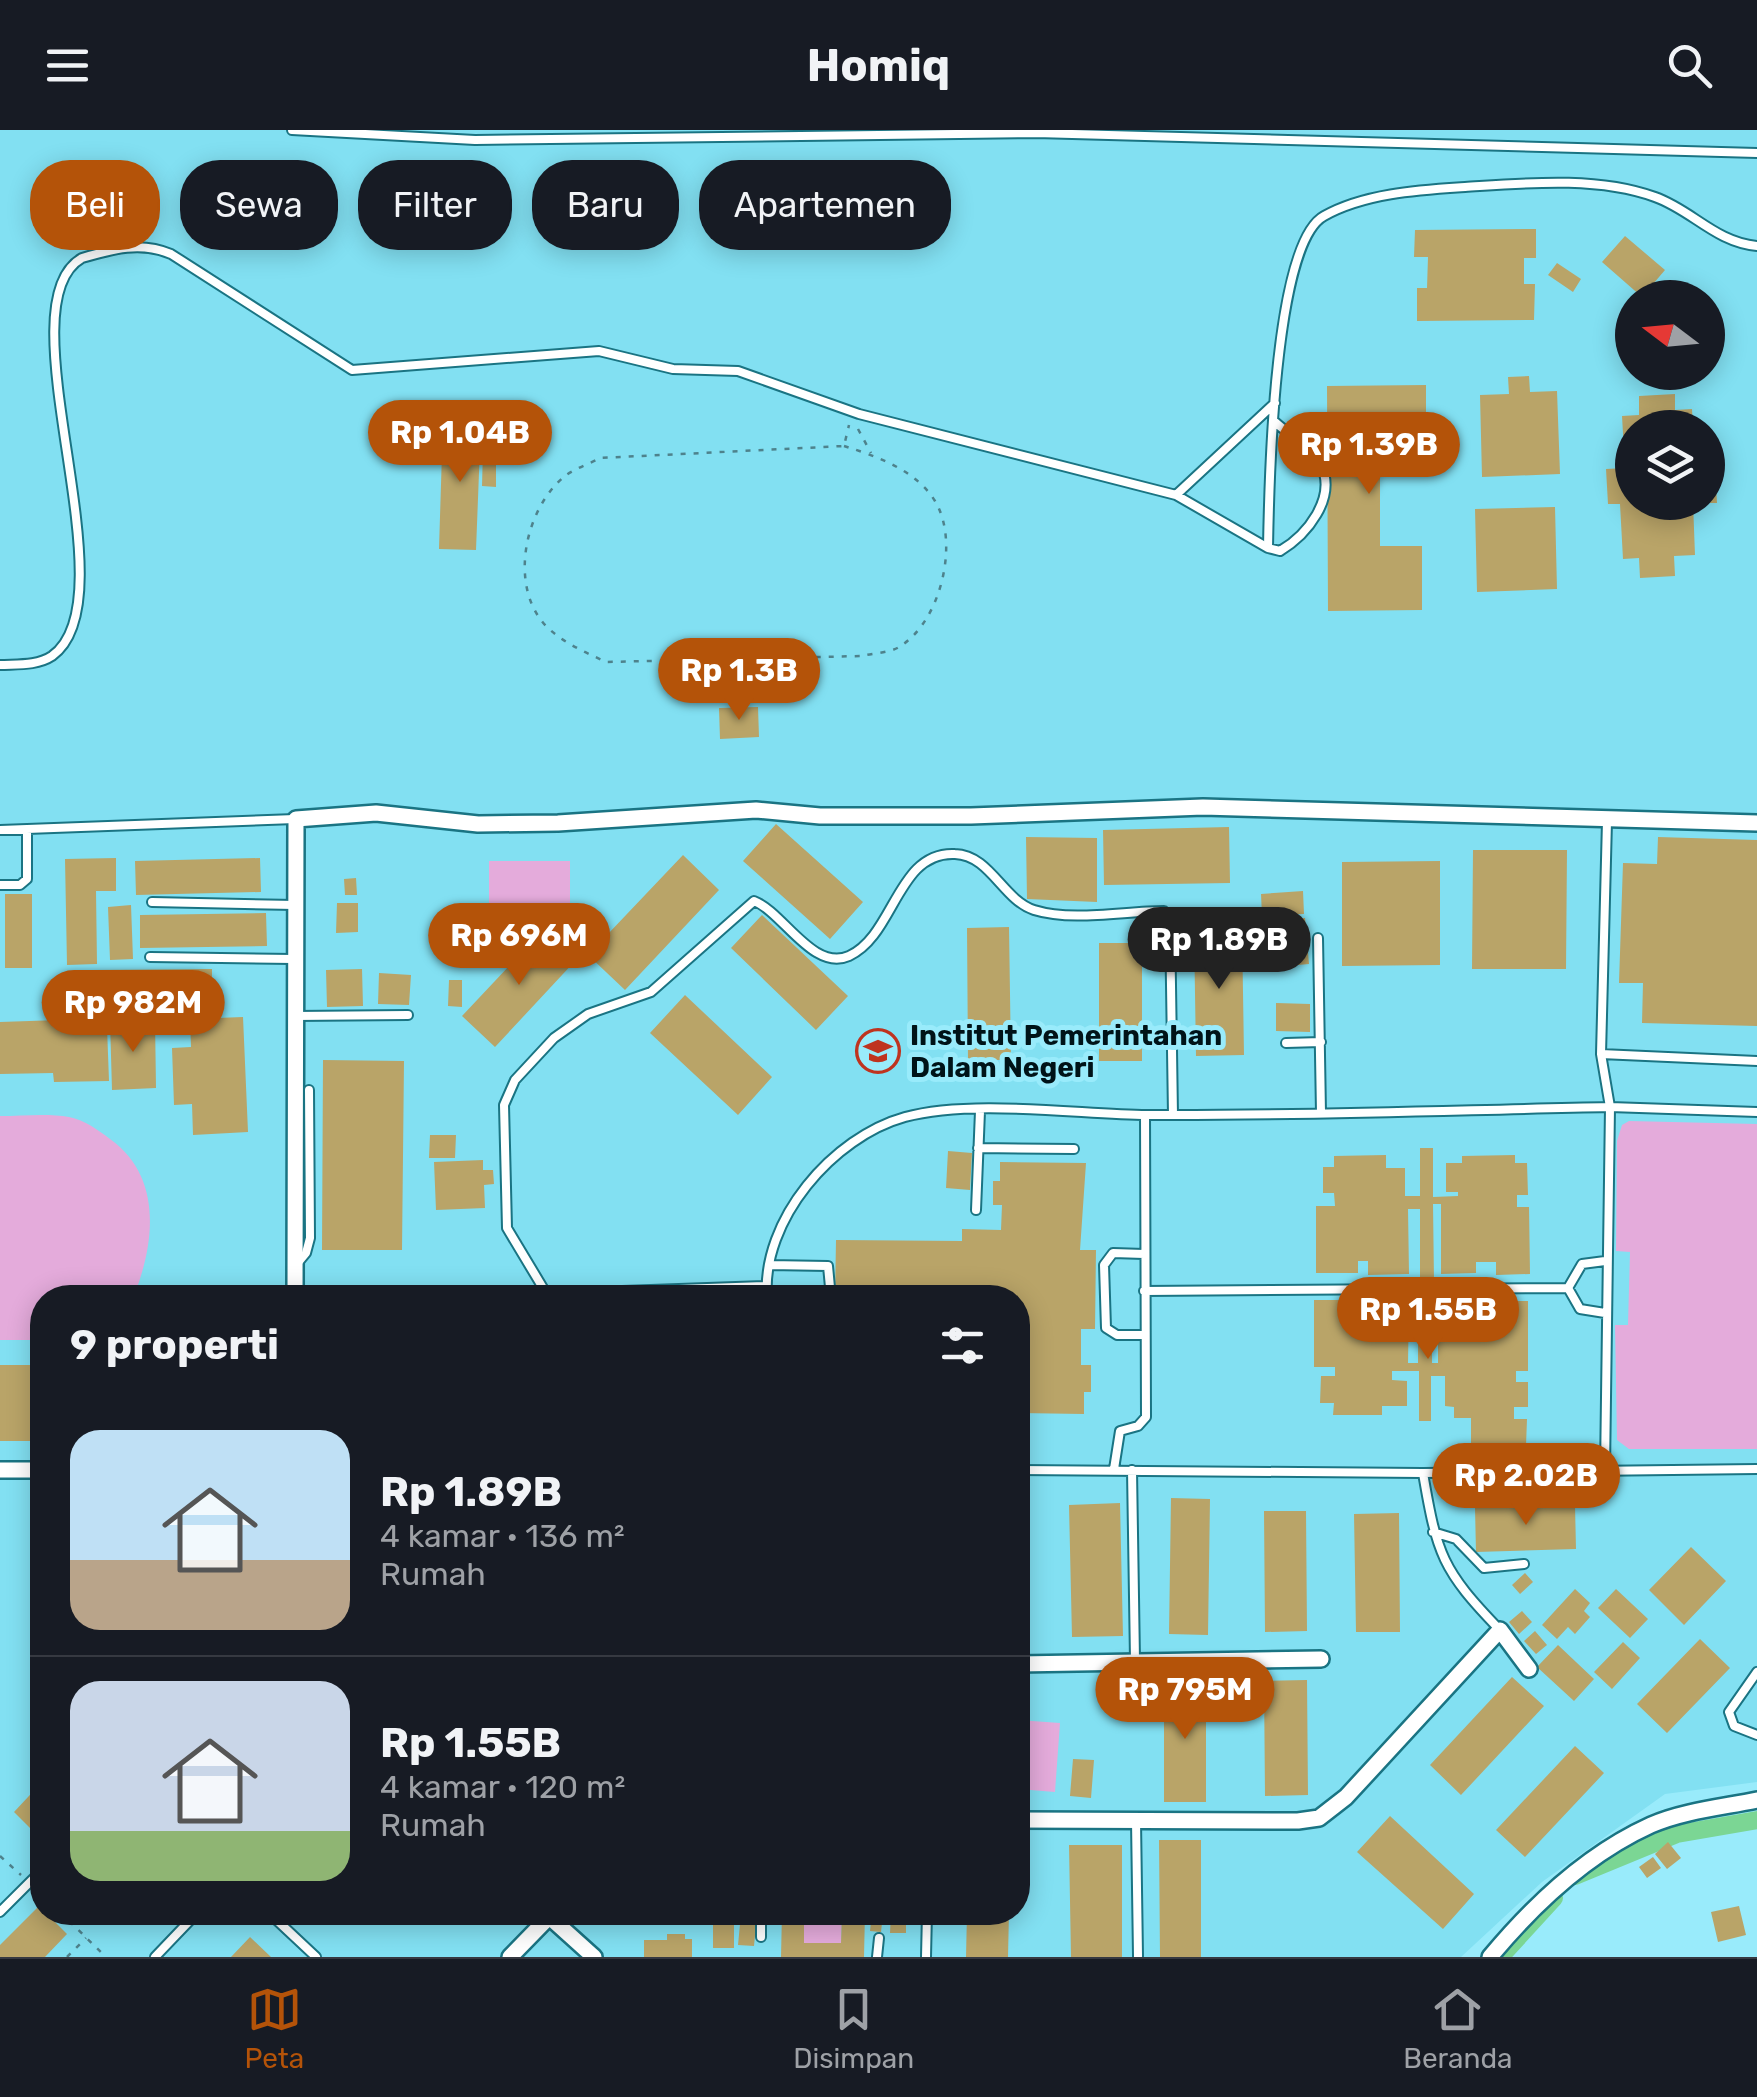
<!DOCTYPE html>
<html lang="id">
<head>
<meta charset="utf-8">
<style>
  :root { --surface:#171b24; --page:#242831; --text:#f1f3f6; --muted:#9ea1a6; --line:#363941; --accent:#b45309 }
  body { margin:0; font-family:Rubik,sans-serif; background:var(--page); color:var(--text); height:100vh; display:flex; flex-direction:column; font-size:38px; white-space:nowrap }
  * { box-sizing:border-box; margin:0 }
  p { font-size:32px; color:var(--muted) }
  .icon { flex:none; width:55px; height:55px; fill:none; stroke:currentColor; stroke-width:2; stroke-linecap:round; stroke-linejoin:round }
  .map { position:relative; flex:1; overflow:hidden }
  .panel { position:absolute; left:30px; top:1155px; width:1000px; height:640px; display:flex; flex-direction:column; background:var(--surface); border-radius:40px; box-shadow:0 5px 25px #0003 }
  .panel>* { flex:none }
  .banner { position:absolute; left:30px; top:30px; width:1000px; height:90px; display:flex; gap:20px }
  .needle { width:65px; rotate:286deg }
  .tools { position:absolute; left:1615px; top:150px; display:grid; gap:20px }
  .tools a { display:grid; place-items:center; width:110px; height:110px; border-radius:50%; background:var(--surface); box-shadow:0 5px 25px #0003; font-size:50px }
  .price { position:absolute; translate:-50% -85px; padding:0 22px; border-radius:35px; background:var(--accent); color:#fff; font-size:32px; line-height:65px; filter:drop-shadow(0 2px 5px #0008) }
  .price::after { content:''; position:absolute; left:50%; top:60px; width:30px; height:22px; margin-left:-15px; background:inherit; clip-path:polygon(0 0,100% 0,50% 100%) }
  .price.selected { background:#222; color:#fff }
  ul { padding:0; list-style:none }
  li { display:flex; align-items:center; gap:30px; height:250px; padding:0 40px }
  li+li { border-top:2px solid var(--line) }
  li span { display:grid; place-items:center; flex:none; width:280px; height:200px; border-radius:30px; color:#555 }
  li>.icon { margin-inline-start:auto }
  span .icon { width:120px; height:120px; fill:#fffc; stroke-width:1 }
  li b { font-size:42px }
  h2 { display:flex; justify-content:space-between; align-items:center; height:120px; padding:0 40px; font-size:42px }
  .tag { padding:0 35px; border-radius:40px; background:var(--surface); box-shadow:0 5px 25px #0003; font-size:35px; line-height:90px }
  .tag.selected { background:var(--accent); color:#fff }
  header { display:flex; justify-content:space-between; align-items:center; height:130px; padding:0 40px; background:var(--surface); font-size:45px; font-weight:700 }
  .dock { display:flex; justify-content:space-around; align-items:center; height:140px; border-top:2px solid var(--line); background:var(--surface); font-size:28px; color:var(--muted) }
  .dock a { display:grid; justify-items:center; gap:5px }
  .dock .selected { color:var(--accent) }
  .map>svg:first-child { display:block }
  .built { fill:#82e0f2; fill-rule:evenodd }
  .green { fill:#e4abdb }
  .lines { fill:none; stroke-linecap:round; stroke-linejoin:round }
  .canal { stroke:#7bd694; stroke-width:18 }
  .building { fill:#b9a468 }
  .service-casing { stroke:#1a7483; stroke-width:12 }
  .minor-casing { stroke:#1a7483; stroke-width:20 }
  .path { stroke:#4e828c; stroke-width:2.5; stroke-dasharray:5 8; stroke-linecap:butt }
  .service { stroke:#fff; stroke-width:8 }
  .minor { stroke:#fff; stroke-width:15 }
  .labels { text-anchor:middle; dominant-baseline:central; stroke-width:10; stroke-linejoin:round; paint-order:stroke }
  .poi-label { font-size:28px; font-weight:bold; fill:#001318; stroke:#99ebfb; text-anchor:start }
</style>
</head>
<body>
<header><svg class="icon" aria-label="menu" viewBox="0 0 24 24"><path d="M4 6h16M4 12h16M4 18h16"/></svg>Homiq<svg class="icon" aria-label="search" viewBox="0 0 24 24"><circle cx="10" cy="10" r="6"/><path d="M15 15l6 6"/></svg></header>
<div class="map">
<svg width="1757" height="1827" viewBox="0 0 1757 1827">
  <rect width="100%" height="100%" fill="#99ebfb"/>
  <path class="built" d="M0 0H1757V1652L1665 1664 1542 1752 1461 1827H0ZM1632 168H1708V242H1632ZM1632 298H1708V372H1632ZM42 1168H1018V1782H42Z"/>
  <path class="green" d="M489 731H570V788H489Z
    M0 986C22 986 48 983 69 987 85 990 98 1000 110 1009 162 1046 155 1111 135 1163L131 1168H42V1210H0Z
    M1629 991 1757 994V1319H1629L1617 1310 1615 1195H1628L1630 1122 1616 1121 1617 1011 1622 995Z
    M1018 1590 1060 1593 1055 1662 1018 1659Z
    M804 1783H842L841 1813H804Z"/>
  <g class="lines">
    <path class="canal" d="M1575 1746 1677 1704 1757 1690
      M1500 1827 1554 1768"/>
  </g>
  <path class="building" d="M1536 99V128H1524V154H1535L1534 190 1417 191V158H1427L1428 127H1414L1415 100Z
    M1625 106 1665 140 1642 167 1602 132Z
    M1557 133 1581 149 1573 162 1548 145Z
    M1529 246 1530 262 1557 261 1560 344 1482 347 1480 265 1509 264 1508 247Z
    M1426 255V319H1380V416H1422V480L1328 481 1327 256Z
    M1675 264V280L1692 279 1693 298H1632V372H1693L1695 425 1674 426 1675 446 1640 448 1639 428 1623 429 1620 374H1608L1606 339 1625 338 1622 286 1639 285V266Z
    M443 290 481 291 476 420 439 419Z
    M483 319H496V357L482 356Z
    M1708 336H1715L1717 373H1708Z
    M1555 377 1557 459 1477 462 1475 379Z
    M758 577 759 607 720 609 719 578Z
    M776 694 863 772 830 809 743 731Z
    M1229 697 1230 753 1104 755 1103 700Z
    M1026 707 1097 708V772L1027 769Z
    M1658 707 1757 710V896L1642 893 1643 853H1619L1623 733 1657 734Z
    M1473 720H1567L1566 839H1472Z
    M683 725 719 760 625 860 588 825Z
    M116 728V761H96L97 834 67 835 65 729Z
    M260 728 261 762 136 765 135 731Z
    M1440 731V835L1342 836V732Z
    M356 748 357 765H345L344 749Z
    M1303 761 1304 784 1262 786 1261 764Z
    M5 764H32V838H5Z
    M337 773H358V802L336 803Z
    M131 775 133 829 110 830 108 777Z
    M266 783 267 816 140 818V785Z
    M762 785 848 866 816 900 731 818Z
    M1164 786 1165 804 1147 805V787Z
    M1305 788 1309 834 1263 838 1260 791Z
    M1009 797 1011 930H968L967 798Z
    M467 798H488L489 835H467Z
    M544 799 576 830 495 917 462 886Z
    M1242 799 1244 925 1196 926 1194 800Z
    M1099 813H1142V931H1099Z
    M212 839V875L93 876V840Z
    M362 839 363 876 327 877 326 840Z
    M379 843 411 845 409 875 378 874Z
    M449 850H462V877L448 876Z
    M685 865 772 947 738 985 650 903Z
    M1276 873 1310 874V902L1276 901Z
    M243 887 248 1002 193 1005 192 974 174 975 172 918 191 917 190 889Z
    M59 890V898L107 897 109 951 54 952 53 943 0 944V892Z
    M155 890 156 958 112 960 110 891Z
    M323 930 404 931 402 1120H322Z
    M430 1005H456L455 1028H429Z
    M1420 1018H1433V1067L1458 1066V1062H1446V1033H1462V1026L1515 1025V1033H1527L1528 1065H1517V1077H1529L1530 1144 1496 1145V1132H1476V1143L1441 1144V1074H1433L1434 1151H1420V1079H1408L1409 1144 1368 1145V1131H1358V1143H1316V1076H1335L1334 1063H1323V1037H1334V1026L1386 1025V1038H1405V1066H1420Z
    M948 1021 972 1023 970 1060 946 1058Z
    M483 1030V1040H493L494 1054 484 1055 485 1078 436 1080 434 1032Z
    M1000 1032 1086 1033 1080 1120H1096L1095 1199H1081V1235H1091V1262H1084V1284L1018 1283V1168H835L836 1110 962 1111V1099L1001 1100 1002 1075H993V1051H1000Z
    M1432 1163V1233H1438V1172H1474V1183H1492V1171H1528V1241H1516V1252H1528V1277H1514V1289H1527L1526 1316H1471V1288H1454V1277L1445 1276V1246H1431V1291H1419V1241H1392V1250L1407 1251V1276H1382V1285H1333L1334 1273H1320L1321 1246H1335V1237H1314V1170H1351V1183H1366V1173L1409 1172 1408 1233H1418V1164Z
    M0 1235H42V1311H0Z
    M1171 1368 1210 1369 1208 1505 1169 1504Z
    M1120 1373 1123 1506 1072 1507 1069 1375Z
    M1575 1375 1576 1419 1476 1422 1475 1378Z
    M1018 1379H1025V1515H1018Z
    M1264 1381H1306L1307 1501 1265 1502Z
    M1399 1383 1400 1502H1356L1354 1384Z
    M1691 1417 1726 1451 1684 1495 1649 1460Z
    M1525 1443 1533 1452 1520 1464 1512 1455Z
    M1575 1459 1590 1473 1584 1481 1590 1487 1575 1504 1568 1497 1557 1509 1542 1495Z
    M1616 1459 1648 1489 1630 1508 1598 1478Z
    M1522 1481 1532 1492 1519 1504 1509 1492Z
    M1535 1501 1547 1515 1536 1524 1524 1511Z
    M1700 1509 1730 1538 1667 1603 1637 1574Z
    M1623 1512 1640 1528 1612 1559 1594 1542Z
    M1558 1515 1594 1549 1574 1571 1537 1537Z
    M1512 1547 1544 1576 1461 1665 1430 1635Z
    M1307 1550 1308 1665 1265 1666 1264 1551Z
    M1206 1551V1672H1164V1552Z
    M1575 1616 1604 1643 1525 1727 1496 1700Z
    M1073 1629 1094 1630 1091 1668 1070 1666Z
    M42 1652V1710L14 1682Z
    M1390 1686 1474 1764 1443 1799 1357 1722Z
    M1159 1710H1201V1827H1160Z
    M1668 1712 1681 1728 1667 1739 1655 1724Z
    M1069 1715H1122V1827H1071Z
    M1653 1727 1661 1738 1647 1748 1639 1737Z
    M39 1776 67 1804 45 1827H0V1815Z
    M1739 1776 1746 1805 1718 1812 1711 1782Z
    M714 1782H734V1818H713V1794H729L713 1792Z
    M782 1782H804V1813H841L842 1782H865L864 1827H781Z
    M967 1782H1009L1008 1827H966Z
    M872 1783 883 1784 881 1802 870 1801Z
    M891 1783H906V1803H890Z
    M740 1794 756 1795 754 1816 738 1815Z
    M667 1804H685V1809H692V1827H644V1810H667Z
    M250 1807 271 1827H231Z"/>
  <g class="lines">
    <g class="service-casing">
      <path id="service" d="M292 0 475 10 1036 3 1757 23
        M1275 292C1288 304 1313 319 1321 335 1337 368 1307 405 1280 421L1268 418C1269 359 1273 114 1324 86 1365 63 1420 60 1465 57 1526 53 1597 46 1655 67 1692 80 1715 112 1757 116
        M1176 365 1275 273
        M0 535C17 534 37 536 52 526 134 468 0 174 82 128 113 119 141 111 171 124L352 240 599 221 673 239 738 241 859 284 1176 365 1268 418
        M0 700 295 689
        M0 755H20L27 749V699
        M152 772 295 775
        M1318 808 1321 983
        M150 827 293 829
        M294 886 408 885
        M1286 913 1321 912
        M1601 924 1757 931
        M978 1018 1074 1019
        M976 1080 980 981
        M296 1135 306 1123 310 1108 309 960
        M769 1135 828 1136 831 1168
        M1144 1161 1568 1158
        M546 1163 507 1098 504 975 515 950 554 908 588 884 651 862 754 771C783 782 813 842 849 826 895 805 897 721 955 724 990 725 1003 770 1034 780 1073 792 1124 781 1164 781L1170 790 1173 985
        M481 1166 766 1156
        M767 1168C761 1090 833 1007 905 987 971 969 1077 984 1147 985 1302 986 1456 980 1610 977L1601 924 1607 691
        M1605 1183 1580 1179 1568 1158 1582 1134 1605 1131
        M1143 1205H1117L1106 1198 1104 1135 1113 1123 1144 1124
        M1114 1339 1120 1301 1138 1296 1146 1287 1145 985
        M1018 1340 1423 1343 1757 1339
        M1132 1340 1135 1530
        M1605 1340 1610 977 1757 982
        M1423 1343C1437 1425 1442 1440 1500 1500
        M1433 1402 1456 1409 1484 1438 1524 1434
        M1757 1542 1729 1582 1734 1596 1757 1605
        M1136 1691 1138 1826
        M0 1782 42 1740
        M268 1782 316 1827
        M761 1807V1782
        M155 1827 198 1782
        M877 1827 879 1808
        M926 1827 927 1782"/>
    </g>
    <g class="minor-casing">
      <path id="minor" d="M295 1168 296 689 376 683 478 694 558 693 756 680 820 686H971L1203 677 1757 693
        M394 1168H480
        M0 1340H42
        M1018 1534 1321 1529
        M1018 1690 1298 1691 1319 1688 1346 1667 1500 1500 1529 1539
        M544 1782 594 1827
        M510 1827 548 1788
        M1490 1827C1534 1774 1587 1724 1651 1695 1683 1681 1723 1677 1757 1670"/>
    </g>
    <path class="path" d="M858 299 871 323
      M844 316C876 326 916 340 935 371 960 412 941 492 899 517 890 523 872 523 862 526L606 532C585 522 563 513 546 496 508 456 525 378 565 346 574 339 589 334 600 328L844 316 849 295
      M0 1726 21 1745
      M60 1782 106 1827
      M67 1827 86 1808"/>
    <use href="#service" class="service"/>
    <use href="#minor" class="minor"/>
  </g>
  <defs>
    <g id="university-ring" transform="scale(2.25)"><circle r="9.5" fill="#99ebfb" stroke="#bf331f" stroke-width="1.5"/><path d="M0-5L7-2L0 1L-7-2ZM-4 1L0 2.5L4 1V4Q0 6-4 4Z" fill="#bf331f"/></g>
  </defs>
  <g fill-rule="evenodd">
    <use href="#university-ring" x="878" y="921"/>
  </g>
  <g class="labels">
    <g class="poi-label">
      <text x="910" y="905">Institut Pemerintahan<tspan x="910" dy="32">Dalam Negeri</tspan></text>
    </g>
  </g>
</svg>
<div class="tools">
<a><svg class="needle" viewBox="-14 -14 28 28"><path d="M0-13l5 13h-10z" fill="#e53935"/><path d="M0 13l5-13h-10z" fill="#9ea1a6"/></svg></a>
<a><svg class="icon" aria-label="layers" viewBox="0 0 24 24"><path d="M12 4l9 5-9 5-9-5zM3 14l9 5 9-5"/></svg></a>
</div>
<b class="price" style="left:460px;top:355px">Rp 1.04B</b>
<b class="price" style="left:1369px;top:367px">Rp 1.39B</b>
<b class="price" style="left:739px;top:593px">Rp 1.3B</b>
<b class="price" style="left:519px;top:858px">Rp 696M</b>
<b class="price selected" style="left:1219px;top:862px">Rp 1.89B</b>
<b class="price" style="left:133px;top:925px">Rp 982M</b>
<b class="price" style="left:1428px;top:1232px">Rp 1.55B</b>
<b class="price" style="left:1526px;top:1398px">Rp 2.02B</b>
<b class="price" style="left:1185px;top:1612px">Rp 795M</b>
<div class="banner">
<a class="tag selected">Beli</a>
<a class="tag">Sewa</a>
<a class="tag">Filter</a>
<a class="tag">Baru</a>
<a class="tag">Apartemen</a>
</div>
<section class="panel">
<h2>9 properti<svg class="icon" aria-label="filters" viewBox="0 0 24 24"><path d="M4 7h16M4 17h16"/><circle cx="9" cy="7" r="2"/><circle cx="15" cy="17" r="2"/></svg></h2>
<ul>
<li><span style="background:linear-gradient(#bfe0f5 65%,#b9a48a 0)"><svg class="icon" aria-label="home" viewBox="0 0 24 24"><path d="M3 11l9-7 9 7M6 9v11h12V9"/></svg></span><div><b>Rp 1.89B</b><p>4 kamar · 136 m²</p><p>Rumah</p></div></li>
<li><span style="background:linear-gradient(#c9d6e8 75%,#8fb573 0)"><svg class="icon" aria-label="home" viewBox="0 0 24 24"><path d="M3 11l9-7 9 7M6 9v11h12V9"/></svg></span><div><b>Rp 1.55B</b><p>4 kamar · 120 m²</p><p>Rumah</p></div></li>
</ul>
</section>
</div>
<nav class="dock">
<a class="selected"><svg class="icon" aria-label="map" viewBox="0 0 24 24"><path d="M3 6l6-2 6 2 6-2v14l-6 2-6-2-6 2zM9 4v14M15 6v14"/></svg>Peta</a>
<a><svg class="icon" aria-label="saved" viewBox="0 0 24 24"><path d="M7 4h10v16l-5-4-5 4z"/></svg>Disimpan</a>
<a><svg class="icon" aria-label="home" viewBox="0 0 24 24"><path d="M3 11l9-7 9 7M6 9v11h12V9"/></svg>Beranda</a>
</nav>
</body>
</html>
